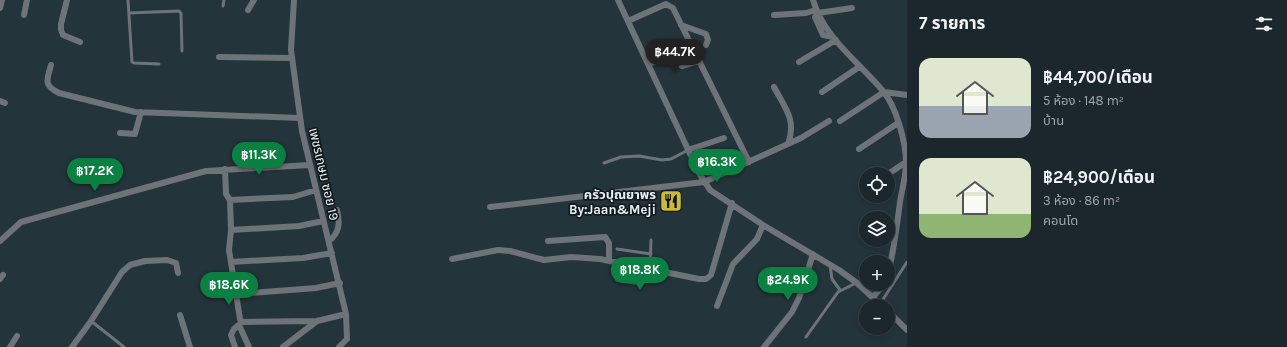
<!DOCTYPE html>
<html lang="th">
<head>
<meta charset="utf-8">
<style>
  :root { --surface:#1b272c; --page:#283338; --text:#f1f3f6; --muted:#a0a5a9; --line:#394448; --accent:#0b8043 }
  body { margin:0; font-family:Karla,"Noto Sans Thai",sans-serif; background:var(--page); color:var(--text); height:100vh; display:flex; flex-direction:column; font-size:15px; white-space:nowrap }
  * { box-sizing:border-box; margin:0 }
  p { font-size:13px; color:var(--muted) }
  .icon { flex:none; width:22px; height:22px; fill:none; stroke:currentColor; stroke-width:2; stroke-linecap:round; stroke-linejoin:round }
  .map { position:relative; flex:1; overflow:hidden }
  .panel { display:flex; flex-direction:column; background:var(--surface); width:380px }
  .panel>* { flex:none }
  .buttons { position:absolute; left:859px; top:167px; display:grid; gap:8px }
  .buttons a { display:grid; place-items:center; width:36px; height:36px; border-radius:50%; background:var(--surface); box-shadow:0 2px 6px #0003,0 0 0 1px var(--line); font-size:20px }
  .price { position:absolute; translate:-50% -34px; padding:0 9px; border-radius:14px; background:var(--accent); color:#fff; font-size:13px; line-height:26px; filter:drop-shadow(0 1px 2px #0008) }
  .price::after { content:''; position:absolute; left:50%; top:24px; width:12px; height:9px; margin-left:-6px; background:inherit; clip-path:polygon(0 0,100% 0,50% 100%) }
  .price.current { background:#222; color:#fff }
  ul { padding:0; list-style:none }
  li { display:flex; align-items:center; gap:12px; height:100px; padding:0 12px }
  li span { display:grid; place-items:center; flex:none; width:112px; height:80px; border-radius:12px; color:#555 }
  li>.icon { margin-inline-start:auto }
  span .icon { width:48px; height:48px; fill:#fffc; stroke-width:1 }
  li b { font-size:17px }
  h2 { display:flex; justify-content:space-between; align-items:center; height:48px; padding:0 12px; font-size:17px }
  main { display:flex; flex:1; min-height:0 }
  .map>svg:first-child { display:block }
  .lines { fill:none; stroke-linecap:round; stroke-linejoin:round }
  .lane { stroke:#6e7379; stroke-width:3 }
  .street { stroke:#6e7379; stroke-width:6 }
  .labels { text-anchor:middle; dominant-baseline:central; stroke-width:3.5; stroke-linejoin:round; paint-order:stroke }
  .street-label { font-size:13px; fill:#e8f2f7; stroke:#131a1e }
  .poi-label { font-size:13px; font-weight:bold; fill:#e8f2f7; stroke:#131a1e; text-anchor:end }
</style>
</head>
<body>
<main>
<div class="map">
<svg width="907" height="347" viewBox="0 0 907 347">
  <rect width="100%" height="100%" fill="#24343b"/>
  <g class="lines">
    <path class="lane" d="M128 0 132 62 134 63 159 64
      M223 6 224 0
      M129 13 179 11 181 13 182 51
      M604 163 621 157 639 156 662 160 671 159 688 150
      M617 249 651 254
      M830 265 832 279 840 290
      M650 269 651 240
      M880 304 907 262
      M91 321 124 347
      M806 337 838 292 856 283"/>
    <path class="street" d="M67 0 61 24V30L63 35 80 42
      M294 0 291 50 302 131 346 314 347 339 339 347
      M618 0 699 173 710 190 763 225 839 270 857 283 882 306
      M813 0C824 38 859 62 883 91 896 106 906 142 906 163 906 176 902 189 900 202 897 226 894 250 888 274
      M0 8 2 0
      M248 10 254 0
      M24 15 27 0
      M774 15 806 13 816 10
      M628 21 666 4 673 8 749 162
      M681 25 706 34 708 40 706 45
      M833 37 823 35 815 17 818 13 852 8
      M219 57 292 58
      M799 62 836 40
      M649 64 669 56 682 66 699 61
      M51 65C47 80 43 85 59 93L135 112 300 118
      M774 87C785 108 797 120 788 144
      M822 92 859 67
      M0 101 5 103
      M840 121 884 92 907 95
      M120 133 135 134 141 112
      M859 149 898 123
      M688 150 724 138
      M225 169 226 194 230 200 231 230 229 250 240 319 242 322 317 321 346 314
      M888 174 906 162
      M230 200 293 197 316 190
      M490 207 704 182 801 138 829 121
      M231 230 299 226 323 221
      M0 241 21 222 206 171 310 165
      M329 241C340 232 340 223 337 210
      M548 241 605 237 609 243V261
      M452 259 498 250 510 251 544 260 571 257 600 259 699 279H706L711 275 732 203
      M231 262 303 258 332 253
      M0 279 3 275
      M618 279 638 282 644 279 650 269
      M237 294 316 288 340 283
      M873 297 884 284
      M717 306 733 264 757 239 763 225
      M888 311 907 330
      M180 315 190 347
      M239 325 249 347
      M10 347 17 336
      M72 347 91 321 122 272 130 265 145 261 167 260 176 263 178 273
      M235 347 231 335 234 329 242 322
      M283 347 317 321
      M764 347 792 312 799 298 813 254"/>
  </g>
  <defs>
    <g id="restaurant-square" transform="scale(1.15)"><rect x="-9" y="-9" width="18" height="18" rx="4" fill="#caba3a" stroke="#131a1e"/><path d="M-5-6h1v4h1v-4h1v4h1v-4h1v5L-1.5 .5V6h-2V.5L-5-1ZM5-6V6H3V1.5H1.5Q1.5-4 5-6Z" fill="#111"/></g>
  </defs>
  <g fill-rule="evenodd">
    <use href="#restaurant-square" x="671" y="201"/>
  </g>
  <g class="labels">
    <g class="street-label">
      <text transform="translate(324 174) rotate(77)">เพชรเกษม ซอย 19</text>
    </g>
    <g class="poi-label">
      <text x="656" y="194">ครัวปุณยาพร<tspan x="656" dy="15">By:Jaan&amp;Meji</tspan></text>
    </g>
  </g>
</svg>
<div class="buttons">
<a><svg class="icon" aria-label="locate" viewBox="0 0 24 24"><circle cx="12" cy="12" r="6"/><path d="M12 2v4M12 18v4M2 12h4M18 12h4"/></svg></a>
<a><svg class="icon" aria-label="layers" viewBox="0 0 24 24"><path d="M12 4l9 5-9 5-9-5zM3 14l9 5 9-5"/></svg></a>
<a>+</a>
<a>−</a>
</div>
<b class="price current" style="left:675px;top:73px">฿44.7K</b>
<b class="price" style="left:259px;top:176px">฿11.3K</b>
<b class="price" style="left:717px;top:183px">฿16.3K</b>
<b class="price" style="left:95px;top:192px">฿17.2K</b>
<b class="price" style="left:640px;top:291px">฿18.8K</b>
<b class="price" style="left:788px;top:301px">฿24.9K</b>
<b class="price" style="left:229px;top:306px">฿18.6K</b>
</div>
<section class="panel">
<h2>7 รายการ<svg class="icon" aria-label="filters" viewBox="0 0 24 24"><path d="M4 7h16M4 17h16"/><circle cx="9" cy="7" r="2"/><circle cx="15" cy="17" r="2"/></svg></h2>
<ul>
<li><span style="background:linear-gradient(#dfe7d0 60%,#9aa5b1 0)"><svg class="icon" aria-label="home" viewBox="0 0 24 24"><path d="M3 11l9-7 9 7M6 9v11h12V9"/></svg></span><div><b>฿44,700/เดือน</b><p>5 ห้อง · 148 m²</p><p>บ้าน</p></div></li>
<li><span style="background:linear-gradient(#dfe7d0 70%,#8fb573 0)"><svg class="icon" aria-label="home" viewBox="0 0 24 24"><path d="M3 11l9-7 9 7M6 9v11h12V9"/></svg></span><div><b>฿24,900/เดือน</b><p>3 ห้อง · 86 m²</p><p>คอนโด</p></div></li>
</ul>
</section>
</main>
</body>
</html>
